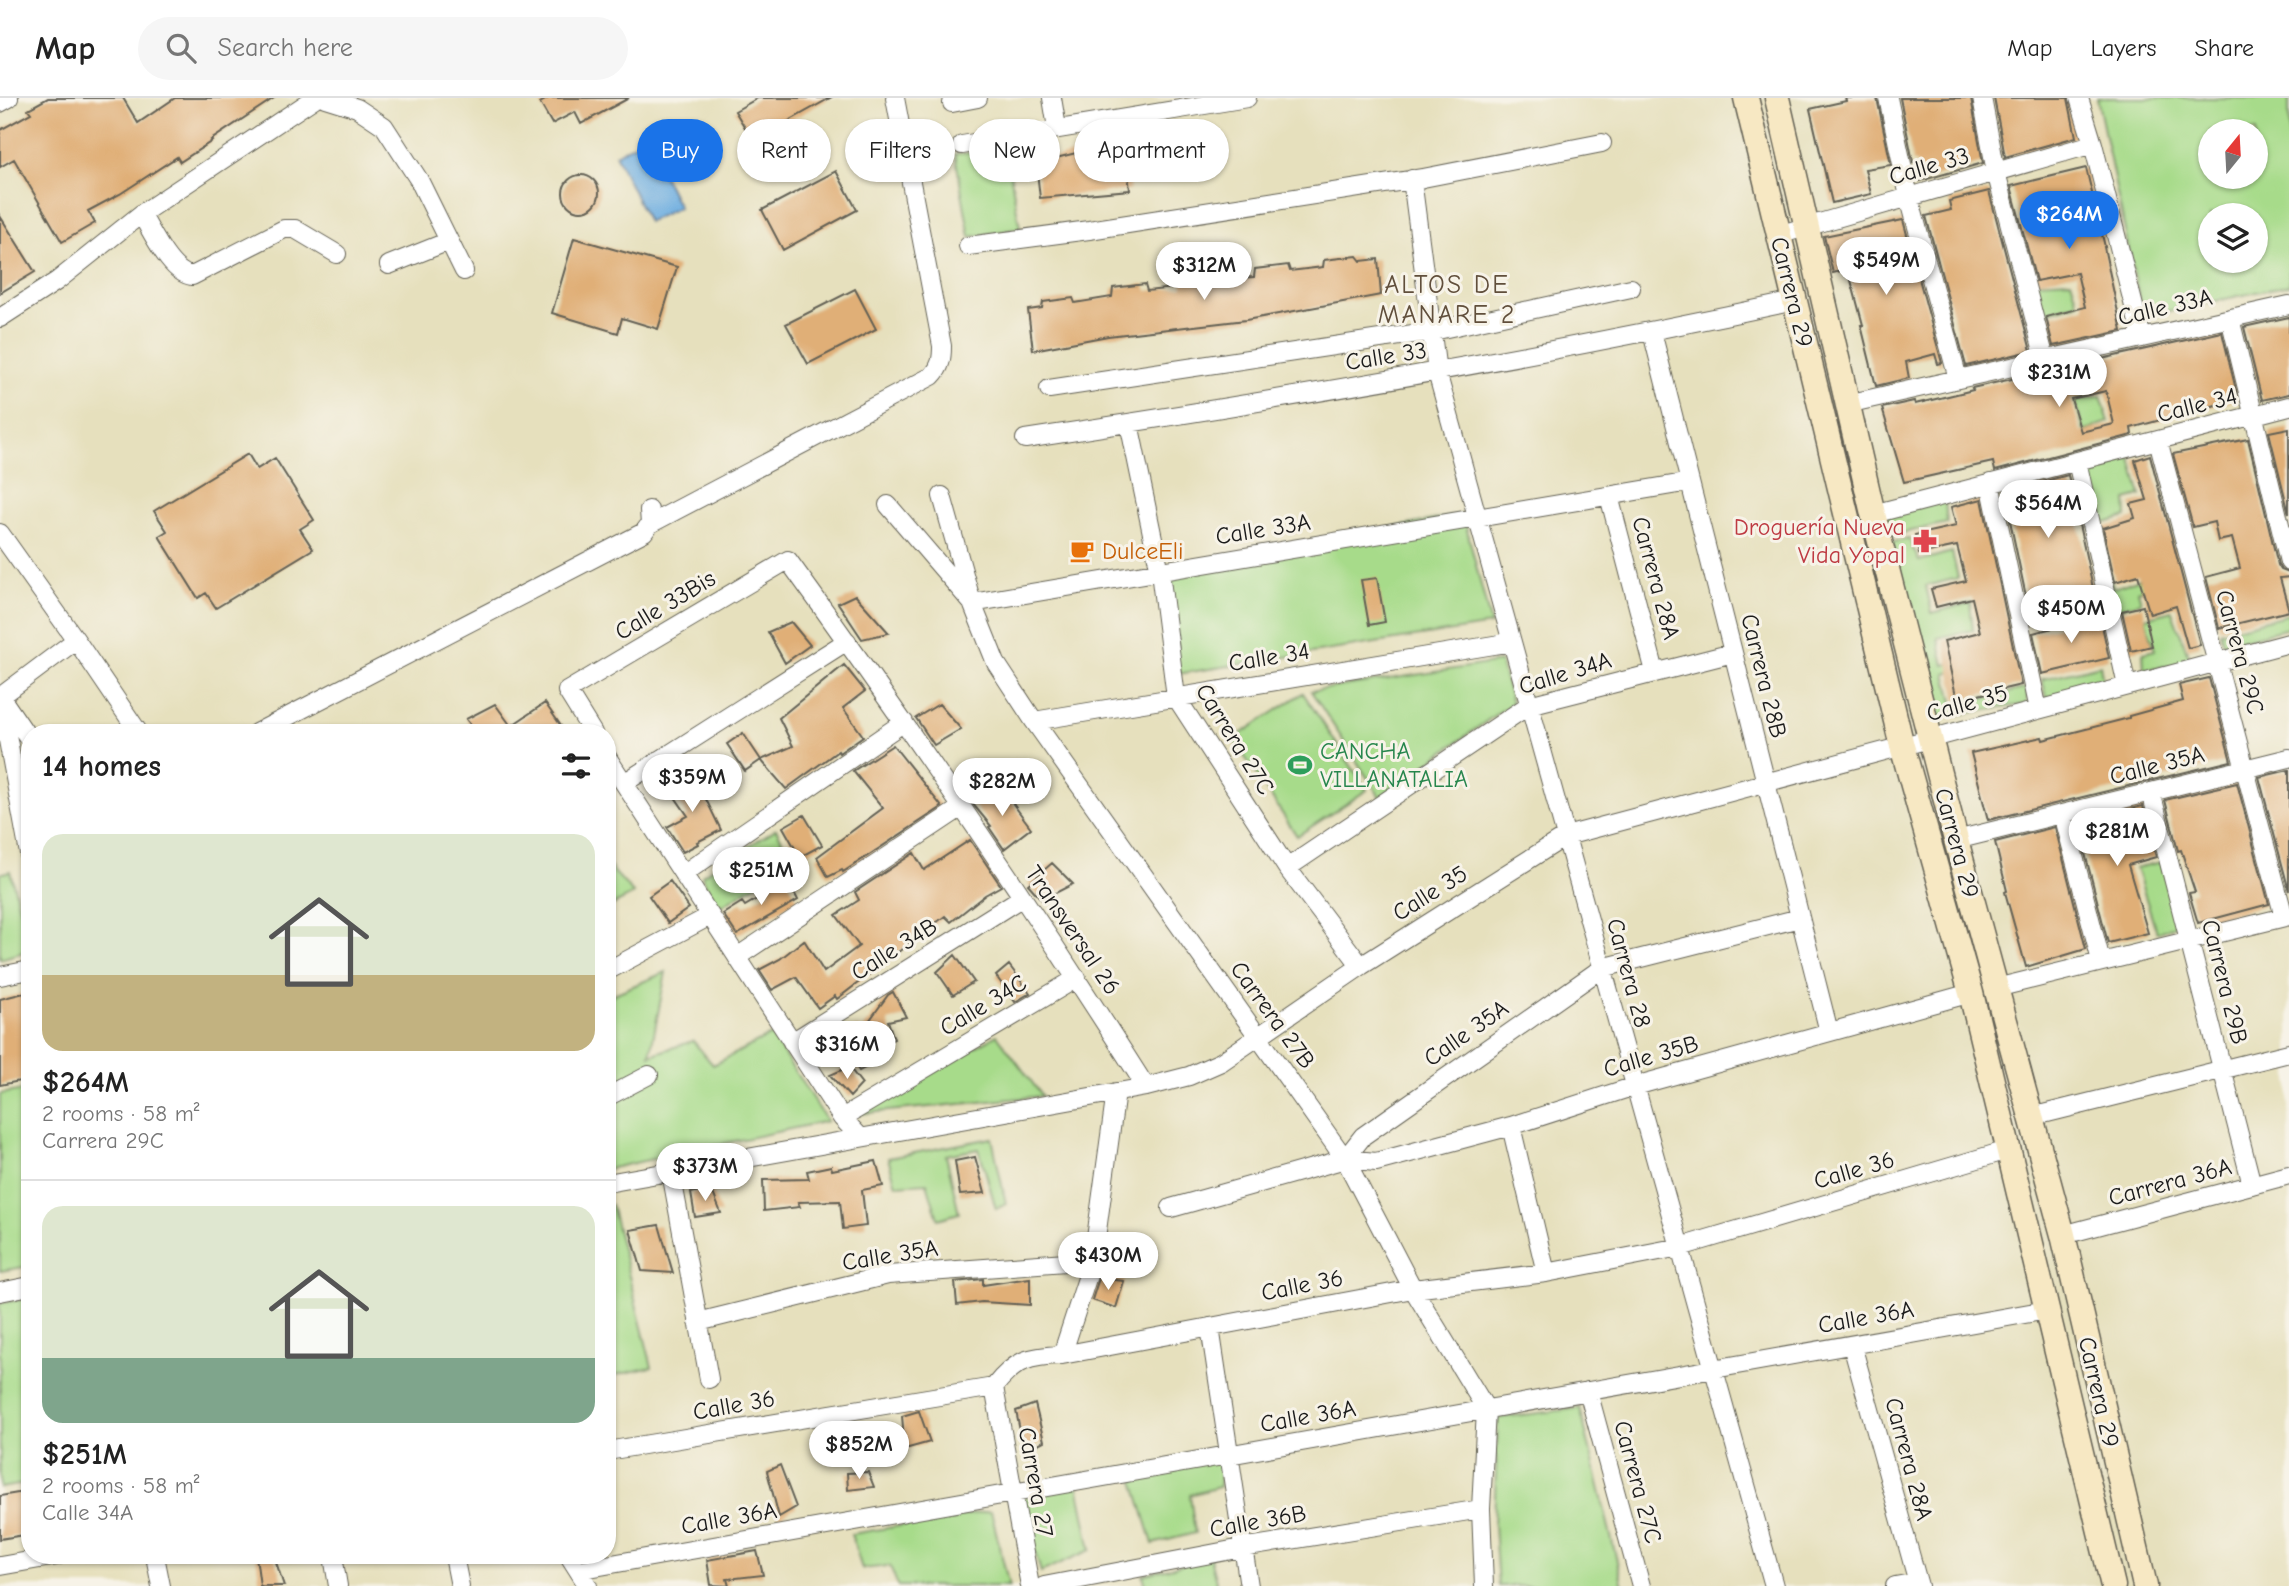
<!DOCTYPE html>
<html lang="en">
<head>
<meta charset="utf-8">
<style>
  :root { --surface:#fff; --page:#f6f6f6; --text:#222; --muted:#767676; --line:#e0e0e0; --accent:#1a73e8 }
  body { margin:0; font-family:"Comic Neue",sans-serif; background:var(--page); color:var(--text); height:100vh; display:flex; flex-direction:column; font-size:26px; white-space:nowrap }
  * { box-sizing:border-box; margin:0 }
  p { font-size:23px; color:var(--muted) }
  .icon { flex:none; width:38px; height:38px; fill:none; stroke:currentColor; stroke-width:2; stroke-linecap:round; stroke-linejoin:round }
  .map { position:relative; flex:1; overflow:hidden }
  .sheet { position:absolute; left:21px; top:626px; width:595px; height:840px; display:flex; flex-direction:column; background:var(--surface); border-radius:28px; box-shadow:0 2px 5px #0004 }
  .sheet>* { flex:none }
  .guide { position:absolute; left:637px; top:21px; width:665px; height:63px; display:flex; gap:14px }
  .needle { width:46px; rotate:18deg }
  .buttons { position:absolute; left:2198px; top:21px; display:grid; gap:14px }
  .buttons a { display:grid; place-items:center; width:70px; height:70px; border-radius:50%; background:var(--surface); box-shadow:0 2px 5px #0004; font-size:35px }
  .price { position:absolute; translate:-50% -60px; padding:0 16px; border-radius:24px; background:#fff; color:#222; font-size:23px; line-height:46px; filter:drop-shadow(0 2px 4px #0008) }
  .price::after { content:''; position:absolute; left:50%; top:42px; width:21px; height:16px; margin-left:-10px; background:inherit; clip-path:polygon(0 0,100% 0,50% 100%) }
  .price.current { background:var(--accent); color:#fff }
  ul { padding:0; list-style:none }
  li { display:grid; align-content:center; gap:14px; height:371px; padding:0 21px }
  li+li { border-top:2px solid var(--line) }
  li span { display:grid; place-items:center; height:217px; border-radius:21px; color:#555 }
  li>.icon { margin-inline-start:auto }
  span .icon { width:126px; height:126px; fill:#fffc; stroke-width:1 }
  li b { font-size:30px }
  h2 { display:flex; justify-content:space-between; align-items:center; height:84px; padding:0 21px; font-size:30px }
  .chip { padding:0 24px; border-radius:32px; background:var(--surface); box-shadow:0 2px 5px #0004; font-size:24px; line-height:63px }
  .chip.current { background:var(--accent); color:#fff }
  header { display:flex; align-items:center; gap:42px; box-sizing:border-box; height:98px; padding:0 35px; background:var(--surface); border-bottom:2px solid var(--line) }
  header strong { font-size:33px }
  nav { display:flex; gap:38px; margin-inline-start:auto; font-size:24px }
  .search { width:490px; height:63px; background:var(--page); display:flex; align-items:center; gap:18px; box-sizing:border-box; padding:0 24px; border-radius:38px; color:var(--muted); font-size:26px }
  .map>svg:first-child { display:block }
  .green { fill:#a7db8a; stroke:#627c53; stroke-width:2; fill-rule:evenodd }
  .water { fill:#6dade0; stroke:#44647e; stroke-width:2 }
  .building { fill:#e0af77; fill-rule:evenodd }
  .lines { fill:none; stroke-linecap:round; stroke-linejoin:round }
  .minor-casing { stroke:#636154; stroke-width:20 }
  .secondary-casing { stroke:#636154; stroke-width:27 }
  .minor { stroke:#fff; stroke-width:18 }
  .secondary { stroke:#f7e8c3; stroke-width:24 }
  .labels { text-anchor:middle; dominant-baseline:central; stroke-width:6; stroke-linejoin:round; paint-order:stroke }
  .street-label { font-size:24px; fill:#1c1c1c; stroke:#f7f3e8 }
  .health-label { font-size:24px; fill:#be3a42; stroke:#f7f3e8; text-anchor:end }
  .food-label { font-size:24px; fill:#c56008; stroke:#f7f3e8; text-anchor:start }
  .leisure-label { font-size:24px; fill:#27864d; stroke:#f7f3e8; text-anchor:start }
  .neighbourhood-label { font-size:26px; letter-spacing:2px; fill:#614f3c; stroke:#f7f3e8 }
</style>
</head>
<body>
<header>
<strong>Map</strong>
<div class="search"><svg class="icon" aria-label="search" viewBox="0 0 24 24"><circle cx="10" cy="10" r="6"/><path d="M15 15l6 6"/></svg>Search here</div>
<nav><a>Map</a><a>Layers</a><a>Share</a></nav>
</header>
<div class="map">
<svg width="2289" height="1488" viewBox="0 0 2289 1488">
  <rect width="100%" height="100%" fill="#f7f3e8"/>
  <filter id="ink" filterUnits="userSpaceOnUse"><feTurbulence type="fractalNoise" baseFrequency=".0143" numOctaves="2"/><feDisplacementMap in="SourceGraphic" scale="14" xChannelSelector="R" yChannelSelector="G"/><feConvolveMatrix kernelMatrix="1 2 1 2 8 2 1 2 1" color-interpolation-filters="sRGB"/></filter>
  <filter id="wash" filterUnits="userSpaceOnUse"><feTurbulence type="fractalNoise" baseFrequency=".00686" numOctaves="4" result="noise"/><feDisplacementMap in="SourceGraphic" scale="28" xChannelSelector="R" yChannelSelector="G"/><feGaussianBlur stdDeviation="1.57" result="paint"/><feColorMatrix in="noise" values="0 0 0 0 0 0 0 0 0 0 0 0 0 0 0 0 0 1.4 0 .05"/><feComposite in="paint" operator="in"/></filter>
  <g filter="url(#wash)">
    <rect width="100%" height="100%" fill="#e6e0bd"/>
    <path class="green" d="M2097 0H2289V187L2143 219ZM2210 33H2256V79H2210ZM2210 117H2256V163H2210Z
      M1006 52 1020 130 970 139 955 56Z
      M2071 182 2078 205 2040 217 2032 184Z
      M2101 298 2109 324 2084 333 2075 303Z
      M2130 357 2141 398 2126 402 2127 419 2098 427 2084 367Z
      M1945 403 1947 425 1889 438 1879 418Z
      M1463 416 1491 527 1177 576 1159 477Z
      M1909 441 1919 463 1952 454 1958 480 1926 488 1932 515 1970 505 1973 532 1938 540 1944 567 1981 559V566L1946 576 1954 607 2027 590V606L1922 622 1884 446Z
      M2109 476 2114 490 2145 479 2149 489 2138 493 2141 504 2113 512Z
      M2172 513 2191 565 2144 571 2143 555 2155 552 2145 520Z
      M2289 516V530L2223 546 2220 534Z
      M1500 564 1512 605 1380 699 1311 593Z
      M2100 567 2104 590 2047 600 2042 581Z
      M1303 595 1367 692 1297 738 1233 641Z
      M776 731 793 763 716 811 702 777Z
      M2161 764 2180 825 2157 835 2136 770Z
      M607 766 634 796 607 810Z
      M10 773 30 852 0 861V776Z
      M666 874 650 957 693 943 713 967 771 937 827 1023 607 1071V940L611 937 607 928V899Z
      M997 937 1042 998 857 1016Z
      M30 991V1168L0 1173V996Z
      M992 1040 1006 1106 996 1111 979 1051 946 1057 959 1115 938 1121 927 1085 896 1087 888 1060Z
      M607 1107H611L652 1269 607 1279Z
      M30 1200V1385L0 1390V1205Z
      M1580 1310 1623 1488H1498L1494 1427 1498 1320Z
      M1221 1357 1219 1389 1190 1397 1195 1435 1153 1446 1131 1373Z
      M1078 1387 1091 1452 1041 1474 1019 1401Z
      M991 1413 1009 1488H898L890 1468 862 1471 851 1436Z
      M1210 1459 1217 1488H1146L1143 1477Z"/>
    <path class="water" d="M645 41 679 109 648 124 615 56Z"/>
    <g id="blocks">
      <path class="building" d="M48 0H123L138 25 175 0H274L211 42 212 43 180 64 177 59 120 96 88 113 95 125 62 144 14 61 0 69V32L31 15 28 11Z
        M549 0H629L581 26 575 14 552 26 540 5Z
        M758 0H830L753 43 735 13Z
        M1845 0H1877L1891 67 1865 71 1871 96 1832 105 1810 11 1846 3Z
        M1900 0H1971L1983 65 1920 83 1916 64H1913Z
        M1994 0H2068L2076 39 2005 59Z
        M1124 43 1130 92 1040 100 1036 65Z
        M2086 70 2105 149H2104L2122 233 2053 248 2046 219 2085 209 2077 175 2036 183 2011 88Z
        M836 73 857 112 783 152 762 112Z
        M563 95a18 18 0 1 1 36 0a18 18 0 1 1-36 0Z
        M1989 93 2031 253 1966 268 1926 118 1951 112 1949 103Z
        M0 118 35 174 0 195Z
        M1903 122 1942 265 1938 266 1935 256 1906 264 1909 280 1876 288 1861 227H1863L1848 171 1833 175 1824 138Z
        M574 140 677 169 658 231 622 220 618 235 552 215Z
        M1357 158 1361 163 1378 161 1381 197 1246 222 1108 238 1033 252 1028 212 1042 210 1043 204 1073 200 1075 205 1112 199 1113 190 1145 186 1147 193 1183 189 1182 182 1214 175 1219 181 1254 179 1255 171 1288 167 1290 173 1323 169 1324 162Z
        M855 191 876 231 808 266 786 226Z
        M2289 219V296L2262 302 2244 229Z
        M2222 234 2238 300 2187 316 2186 315 2131 330 2132 337 1995 373 1993 364 1904 384 1882 310 1914 303 1915 306 1973 292 1972 290ZM2106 293 2114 326 2081 334 2071 301Z
        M2289 330V416L2269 334Z
        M2248 341 2278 467 2281 472 2289 475V479L2280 480 2289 513 2219 530 2206 479 2240 470 2232 440 2218 443 2214 424 2193 429 2173 356Z
        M248 356 257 371 275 360 314 422 300 431 313 451 216 510 206 495 198 500 159 438 167 433 154 413Z
        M2150 357 2200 547 2188 550 2176 508 2150 516 2138 477 2115 484 2103 430 2135 420 2131 406 2147 402 2135 362Z
        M2068 377 2093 490 2028 508 2004 394Z
        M1982 401 2021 587 1957 602 1944 543 1980 534 1972 500 1936 509 1931 491 1966 483 1957 448 1919 456 1915 437 1956 428 1951 409Z
        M1377 480 1385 524 1369 527 1361 482Z
        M855 497 889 535 862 541 838 505Z
        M2143 508 2152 548 2131 553 2122 513Z
        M2100 518 2109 560 2042 576 2033 535Z
        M791 524 810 547 785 565 768 534Z
        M844 567 865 593 843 610 863 638 839 655 838 653 786 691 761 662 793 648 779 620Z
        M2209 580 2231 663 1988 722 1971 655 2042 639 2043 642 2129 620V618L2183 603 2179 587Z
        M545 605 561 628 549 635H477L466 621 495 606 511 628Z
        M939 606 961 631 934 647 916 620Z
        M743 635 761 662 745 673 727 646Z
        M893 647 942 709 843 774 842 772 828 779 817 759 883 710 853 673Z
        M2289 672V793L2259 679Z
        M689 673 700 689 721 732 697 744 698 746 683 754 667 729 688 718 668 689Z
        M2237 685 2269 806 2198 825 2189 795 2195 794 2181 752 2178 753 2165 702Z
        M1002 691 1031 730 1004 751 989 729 991 728 972 705Z
        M2143 708 2156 759 2128 767 2148 835 2108 845 2077 724Z
        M804 717 822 747 800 759 783 729Z
        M2055 729 2086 851 2026 869 2005 794 2007 793 1995 744Z
        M970 742 1001 788 985 797 951 824 945 818 837 901 835 898 818 910 796 879 772 892 759 872 780 861 804 842 824 874 859 848 836 817 859 802 855 794 914 755 924 772Z
        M1052 765 1073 786 1042 802 1028 786Z
        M786 779 798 802 737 837 723 816 742 804 745 808 770 793 768 788Z
        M670 783 689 810 668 825 649 798Z
        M955 857 974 884 953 897 937 874Z
        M1009 867 1030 895 1015 904 996 878Z
        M893 894 906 919 888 923 894 941 882 947 887 959 859 973 837 942 857 929 861 934 888 897Z
        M24 895 30 918V981L0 987V901Z
        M849 969 862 986 850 999 830 977Z
        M975 1059 985 1095 960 1097 955 1063Z
        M876 1063 883 1088 862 1092 866 1128 843 1131 840 1103 798 1104 800 1109 764 1113 763 1082 809 1081 807 1073 831 1068 832 1072Z
        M711 1090 721 1115 695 1119 691 1095Z
        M659 1127 673 1175 642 1173 630 1132Z
        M1030 1180V1207L982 1204 957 1207 955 1184 983 1181V1187Z
        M1099 1180 1124 1183 1116 1210 1092 1202Z
        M1035 1306 1044 1343 1024 1353 1016 1313Z
        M919 1313 930 1344 905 1351 902 1318Z
        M780 1367 796 1409 779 1419 767 1373Z
        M868 1374 874 1389 848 1392 847 1375Z
        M30 1393V1436L0 1441V1398Z
        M757 1453 763 1477 727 1481 729 1488 711 1487 707 1462Z
        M256 1458H274L284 1488H260Z"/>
    </g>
  </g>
  <g filter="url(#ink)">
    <use href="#blocks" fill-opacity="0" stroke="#636154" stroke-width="2"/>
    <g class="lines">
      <g class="minor-casing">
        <path id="minor" d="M325 0 357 10 384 28 419 82 464 173
          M1052 0 1057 30
          M1888 0 1909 99 1958 281
          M1982 0 1996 74 2045 261
          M2079 0 2093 46 2142 240
          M0 5 9 0
          M952 5 978 0
          M962 47 1247 0
          M1412 81 1437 274 1774 1488
          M141 116C153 135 170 175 192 178L284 131H295L337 156
          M1778 137 2093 46
          M968 148 1089 132 1423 80 1602 45
          M389 167 449 143
          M0 220 57 183 141 116 315 0
          M2230 220 2289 464
          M1652 234 1829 934
          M1049 291 1433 233 1631 190
          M1847 306 2289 207
          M1129 325 1160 474 1176 599 1287 770 1361 868
          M1025 341C1283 302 1540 258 1795 203
          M2158 342 2284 819
          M2077 363 2127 588
          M1990 385 2038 612
          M942 398 972 505 996 565 1034 623 1345 1061 1413 1191 1486 1311 1481 1411 1484 1488
          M1609 398 1655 574
          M888 407 972 505 1690 384
          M1873 416 2289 308
          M650 426 932 278C941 269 942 260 942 248L895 0
          M0 435 76 542 0 599 30 761
          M76 542 139 635
          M4 604 30 642
          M1034 623 1512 544
          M256 635 644 434 650 426 649 412
          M593 635 567 593 788 462C913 634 1032 810 1146 989
          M607 659 842 1020 861 1040
          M624 685 847 543
          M2151 694 2252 1087
          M2063 716 2101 863
          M1956 742 2289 660
          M1287 770 1529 607 1733 555
          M683 776 904 624
          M737 859 962 709
          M607 873 710 818
          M0 878 30 872
          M1996 890 2289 818
          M792 944 1021 800
          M607 999 649 977
          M2031 1019 2289 955
          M842 1020 1077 880
          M1511 1028 1546 1175
          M1345 1061 1376 1064 1511 1028 1635 988 1971 895
          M671 1074 709 1281
          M607 1085 1146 989 1189 978 1221 964 1361 868 1566 738 2289 545
          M1171 1110 1345 1061 1363 1038 1602 870 1800 820
          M2063 1137 2289 1077
          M0 1194 30 1188
          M698 1224 888 1177 1093 1162
          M1210 1229 1249 1488
          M1852 1247 1919 1488
          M1062 1257 1093 1162 1116 994
          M994 1289 1030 1488
          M1588 1293 1641 1488
          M607 1353 994 1289C1015 1262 1029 1258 1062 1257L1413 1191 1546 1175 1680 1149 2008 1052
          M155 1458 161 1488
          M333 1458 338 1488
          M454 1458 460 1488
          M569 1458 588 1488
          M0 1468 57 1458
          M578 1472 2047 1212
          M1044 1488 1242 1450 1481 1411
          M1895 1488 1917 1484"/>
      </g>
      <g class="secondary-casing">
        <path id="secondary" d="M1746 0 1902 648 1971 895 2113 1488
          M1777 0 1873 416 1956 742 2063 1137 2145 1488"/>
      </g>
      <use href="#minor" class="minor"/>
      <use href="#secondary" class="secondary"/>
    </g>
  </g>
  <defs>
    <g id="pharmacy-bare" transform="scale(1.89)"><path d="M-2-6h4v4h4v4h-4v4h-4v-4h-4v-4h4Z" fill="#e0444e" stroke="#f7f3e8" stroke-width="2.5" paint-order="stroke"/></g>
    <g id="cafe-bare" transform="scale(1.89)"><path d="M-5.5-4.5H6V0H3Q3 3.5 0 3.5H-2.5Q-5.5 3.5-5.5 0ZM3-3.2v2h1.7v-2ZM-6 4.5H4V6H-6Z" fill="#e8710a" stroke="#f7f3e8" stroke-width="2.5" paint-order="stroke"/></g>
    <g id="stadium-bare" transform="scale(1.89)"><path d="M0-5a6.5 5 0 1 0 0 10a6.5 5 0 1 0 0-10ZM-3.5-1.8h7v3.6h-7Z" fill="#2e9e5b" stroke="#f7f3e8" stroke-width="2.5" paint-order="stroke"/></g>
  </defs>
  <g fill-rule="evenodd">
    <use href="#pharmacy-bare" x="1925" y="443"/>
    <use href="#cafe-bare" x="1082" y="453"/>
    <use href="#stadium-bare" x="1300" y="667"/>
  </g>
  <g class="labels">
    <g class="street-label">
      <text transform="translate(1929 68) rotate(-16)">Calle 33</text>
      <text transform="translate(1792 194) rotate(76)">Carrera 29</text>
      <text transform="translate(2165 209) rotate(-13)">Calle 33A</text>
      <text transform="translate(1386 258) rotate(-9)">Calle 33</text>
      <text transform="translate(2197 307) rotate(-14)">Calle 34</text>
      <text transform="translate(1263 431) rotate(-9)">Calle 33A</text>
      <text transform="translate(1656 480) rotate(75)">Carrera 28A</text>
      <text transform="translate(665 507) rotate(-31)">Calle 33Bis</text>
      <text transform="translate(2240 554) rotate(75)">Carrera 29C</text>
      <text transform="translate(1269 559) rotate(-9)">Calle 34</text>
      <text transform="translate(1565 575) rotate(-17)">Calle 34A</text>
      <text transform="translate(1764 578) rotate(76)">Carrera 28B</text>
      <text transform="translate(1967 605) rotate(-15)">Calle 35</text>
      <text transform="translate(1235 641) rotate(58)">Carrera 27C</text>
      <text transform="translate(2157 667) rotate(-14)">Calle 35A</text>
      <text transform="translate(1957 745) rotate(75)">Carrera 29</text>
      <text transform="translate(1430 795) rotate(-32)">Calle 35</text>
      <text transform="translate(1073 832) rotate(56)">Transversal 26</text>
      <text transform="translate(894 851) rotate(-32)">Calle 34B</text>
      <text transform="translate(1629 875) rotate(75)">Carrera 28</text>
      <text transform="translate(2225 884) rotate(76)">Carrera 29B</text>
      <text transform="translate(983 907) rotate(-31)">Calle 34C</text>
      <text transform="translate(1273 917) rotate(54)">Carrera 27B</text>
      <text transform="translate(1466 935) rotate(-35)">Calle 35A</text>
      <text transform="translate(1651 958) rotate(-16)">Calle 35B</text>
      <text transform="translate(1854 1072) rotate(-16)">Calle 36</text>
      <text transform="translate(2170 1084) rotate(-15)">Carrera 36A</text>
      <text transform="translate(890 1157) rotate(-9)">Calle 35A</text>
      <text transform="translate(1302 1187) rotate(-11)">Calle 36</text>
      <text transform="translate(1866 1219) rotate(-10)">Calle 36A</text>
      <text transform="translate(2099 1294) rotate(77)">Carrera 29</text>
      <text transform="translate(734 1307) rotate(-10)">Calle 36</text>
      <text transform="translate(1308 1318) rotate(-10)">Calle 36A</text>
      <text transform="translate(1909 1361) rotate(75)">Carrera 28A</text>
      <text transform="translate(1036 1384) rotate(80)">Carrera 27</text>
      <text transform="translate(1638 1384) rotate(75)">Carrera 27C</text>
      <text transform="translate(729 1420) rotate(-10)">Calle 36A</text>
      <text transform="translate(1258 1423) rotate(-10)">Calle 36B</text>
    </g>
    <g class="health-label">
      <text x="1905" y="429">Droguería Nueva<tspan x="1905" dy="28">Vida Yopal</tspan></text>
    </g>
    <g class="food-label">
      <text x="1102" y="453">DulceEli</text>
    </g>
    <g class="leisure-label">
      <text x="1320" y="653">CANCHA<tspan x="1320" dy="28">VILLANATALIA</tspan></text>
    </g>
    <g class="neighbourhood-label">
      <text x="1447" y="187">ALTOS DE<tspan x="1447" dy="30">MANARE 2</tspan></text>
    </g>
  </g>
</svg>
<div class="buttons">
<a><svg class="needle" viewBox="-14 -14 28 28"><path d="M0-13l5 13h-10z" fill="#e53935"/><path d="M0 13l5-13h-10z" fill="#767676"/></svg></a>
<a><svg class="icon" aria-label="layers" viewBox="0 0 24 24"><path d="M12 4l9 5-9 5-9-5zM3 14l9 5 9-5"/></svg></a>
</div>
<b class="price current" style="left:2069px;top:153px">$264M</b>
<b class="price" style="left:1886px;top:199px">$549M</b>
<b class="price" style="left:1204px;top:204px">$312M</b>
<b class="price" style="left:2059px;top:311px">$231M</b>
<b class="price" style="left:2048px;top:442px">$564M</b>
<b class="price" style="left:2071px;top:547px">$450M</b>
<b class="price" style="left:692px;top:716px">$359M</b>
<b class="price" style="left:1002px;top:720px">$282M</b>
<b class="price" style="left:2117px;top:770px">$281M</b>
<b class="price" style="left:761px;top:809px">$251M</b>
<b class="price" style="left:847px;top:983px">$316M</b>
<b class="price" style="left:705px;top:1105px">$373M</b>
<b class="price" style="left:1108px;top:1194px">$430M</b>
<b class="price" style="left:859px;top:1383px">$852M</b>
<div class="guide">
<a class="chip current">Buy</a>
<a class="chip">Rent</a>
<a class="chip">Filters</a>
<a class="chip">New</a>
<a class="chip">Apartment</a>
</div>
<section class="sheet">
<h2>14 homes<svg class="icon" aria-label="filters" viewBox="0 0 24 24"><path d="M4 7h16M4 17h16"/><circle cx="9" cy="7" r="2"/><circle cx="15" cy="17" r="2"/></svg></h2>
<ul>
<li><span style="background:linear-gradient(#dfe7d0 65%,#c2b280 0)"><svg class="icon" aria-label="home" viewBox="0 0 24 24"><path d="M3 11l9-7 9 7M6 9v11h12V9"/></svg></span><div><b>$264M</b><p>2 rooms · 58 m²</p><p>Carrera 29C</p></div></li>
<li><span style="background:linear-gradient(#dfe7d0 70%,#7fa58c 0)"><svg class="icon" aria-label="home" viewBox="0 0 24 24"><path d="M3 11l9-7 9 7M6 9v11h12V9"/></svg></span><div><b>$251M</b><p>2 rooms · 58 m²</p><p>Calle 34A</p></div></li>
</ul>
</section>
</div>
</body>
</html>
